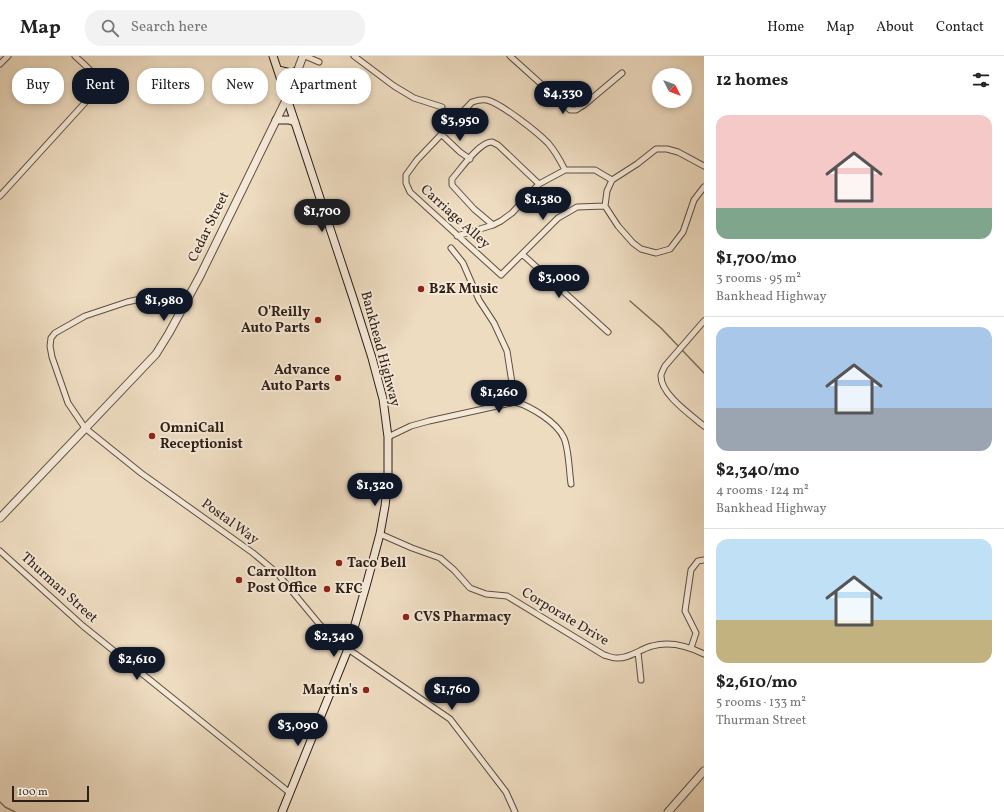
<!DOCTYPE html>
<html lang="en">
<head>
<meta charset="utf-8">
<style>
  :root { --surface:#fff; --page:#f2f2f2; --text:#222; --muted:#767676; --line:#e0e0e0; --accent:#111827 }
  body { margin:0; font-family:Vollkorn,serif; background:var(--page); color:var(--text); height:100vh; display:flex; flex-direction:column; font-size:15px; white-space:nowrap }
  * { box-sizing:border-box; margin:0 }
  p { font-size:13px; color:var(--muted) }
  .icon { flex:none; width:22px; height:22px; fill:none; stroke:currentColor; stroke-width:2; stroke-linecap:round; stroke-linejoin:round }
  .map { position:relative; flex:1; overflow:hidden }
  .sheet { display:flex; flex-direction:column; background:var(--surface); width:300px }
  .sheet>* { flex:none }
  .banner { position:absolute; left:12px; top:12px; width:380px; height:36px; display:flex; gap:8px }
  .needle { width:26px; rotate:132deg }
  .tools { position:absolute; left:652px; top:12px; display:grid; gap:8px }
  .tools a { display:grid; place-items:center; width:40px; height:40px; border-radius:50%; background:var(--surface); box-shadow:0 2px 6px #0003; font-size:20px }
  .scale { position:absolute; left:12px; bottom:10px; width:77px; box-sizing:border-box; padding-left:4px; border:2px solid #2d1f15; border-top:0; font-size:11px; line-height:14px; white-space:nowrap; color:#2d1f15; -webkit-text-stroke:3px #f4e8d7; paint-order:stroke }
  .price { position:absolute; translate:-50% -34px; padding:0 9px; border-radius:14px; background:var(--accent); color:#fff; font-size:13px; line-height:26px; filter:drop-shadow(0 1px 2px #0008) }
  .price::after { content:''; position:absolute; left:50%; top:24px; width:12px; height:9px; margin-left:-6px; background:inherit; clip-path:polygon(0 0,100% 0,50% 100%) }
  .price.selected { background:#222; color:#fff }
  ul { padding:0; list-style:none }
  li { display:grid; align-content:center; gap:8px; height:212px; padding:0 12px }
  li+li { border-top:1px solid var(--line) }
  li span { display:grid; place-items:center; height:124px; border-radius:12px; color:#555 }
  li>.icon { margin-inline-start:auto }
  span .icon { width:72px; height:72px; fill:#fffc; stroke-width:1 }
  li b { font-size:17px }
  h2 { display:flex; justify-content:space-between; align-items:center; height:48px; padding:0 12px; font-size:17px }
  .pill { padding:0 14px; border-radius:16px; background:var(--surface); box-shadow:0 2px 6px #0003; font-size:14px; line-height:36px }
  .pill.selected { background:var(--accent); color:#fff }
  header { display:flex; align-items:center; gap:24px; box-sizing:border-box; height:56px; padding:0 20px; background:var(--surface); border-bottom:1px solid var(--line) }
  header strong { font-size:19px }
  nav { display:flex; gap:22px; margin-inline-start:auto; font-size:14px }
  .search { width:280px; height:36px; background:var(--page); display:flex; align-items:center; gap:10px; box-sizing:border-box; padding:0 14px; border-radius:16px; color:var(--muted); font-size:15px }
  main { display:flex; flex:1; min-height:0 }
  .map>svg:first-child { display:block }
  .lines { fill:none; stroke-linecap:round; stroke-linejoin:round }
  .stream { stroke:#796a59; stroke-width:1.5 }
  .minor-casing { stroke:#5d4e40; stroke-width:7 }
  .tertiary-casing { stroke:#5d4e40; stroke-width:9 }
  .secondary-casing { stroke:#2d1f15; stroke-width:9 }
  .minor { stroke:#f4e8d7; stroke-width:5 }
  .tertiary { stroke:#f4e8d7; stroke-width:7 }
  .secondary { stroke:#f4e8d7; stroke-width:7 }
  .poi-dot { fill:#8f2418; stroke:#f4e8d7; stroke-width:1.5 }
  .labels { text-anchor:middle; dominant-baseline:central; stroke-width:4; stroke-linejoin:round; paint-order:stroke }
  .street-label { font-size:14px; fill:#2d1f15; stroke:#f4e8d7 }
  .poi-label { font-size:14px; font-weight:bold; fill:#2d1f15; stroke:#f4e8d7; text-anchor:start }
</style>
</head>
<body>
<header>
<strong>Map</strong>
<div class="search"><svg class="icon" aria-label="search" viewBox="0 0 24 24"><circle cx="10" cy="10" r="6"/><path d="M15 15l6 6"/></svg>Search here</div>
<nav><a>Home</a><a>Map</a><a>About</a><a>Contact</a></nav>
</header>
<main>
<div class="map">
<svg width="704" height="756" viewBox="0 0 704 756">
  <rect width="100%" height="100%" fill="#eedcc1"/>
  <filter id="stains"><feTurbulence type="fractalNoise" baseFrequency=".005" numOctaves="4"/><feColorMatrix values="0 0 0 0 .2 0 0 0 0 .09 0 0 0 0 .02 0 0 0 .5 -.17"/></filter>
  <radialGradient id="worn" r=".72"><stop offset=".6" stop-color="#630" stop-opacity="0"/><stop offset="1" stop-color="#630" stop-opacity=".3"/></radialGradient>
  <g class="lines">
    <path class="stream" d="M630 245 661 272 704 317
      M0 746 5 751 15 756"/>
    <g class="minor-casing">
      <path id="minor" d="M305 0 319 6
        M354 0 394 30 414 42 442 51
        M510 0 570 54H576L584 49 622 17
        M0 8 8 0
        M442 79 460 96 470 103
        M704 110 678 96 667 93H656L637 108 612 124 607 135 605 150 618 170 633 187 641 193 656 197 670 193 683 176 694 144 704 131
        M565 114C560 104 555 95 548 87 537 76 502 48 487 44 482 43 478 44 472 46L417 104 406 119V127L410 136 501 219 558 162 577 151 605 150
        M0 140 92 39C94 36 98 32 98 28 98 19 81 6 75 0
        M493 169 474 153 452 129V123C460 114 480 85 492 86 494 87 496 88 498 89L539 128
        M457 180 493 169 501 165 512 157 539 128 565 114H595L612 124
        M451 192 463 207 479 244 494 267 507 295 515 346
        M522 198 608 276
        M187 243 179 238 167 237 127 246 85 260 55 277 51 282 50 290 52 301 68 347 85 372 141 417 253 497 277 517 320 569 348 593 450 663 506 736 515 756
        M704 265 665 310C664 312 662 316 661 319 660 338 691 359 704 370
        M388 381 411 370 429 365 515 346C530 350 557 366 564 382 569 394 569 414 571 428
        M380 478 412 492 440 502 454 514 470 532 486 538 507 540 604 599C608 600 612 602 616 602 629 603 640 593 652 590 669 585 688 590 704 598
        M0 495 83 570 290 737
        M691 592 696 577 685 555 691 514 698 505 704 504
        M638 596 641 624"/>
    </g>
    <g class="tertiary-casing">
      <path id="tertiary" d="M0 462 156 298 169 277 200 220 287 42 303 0
        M668 756 704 715"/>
    </g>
    <g class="secondary-casing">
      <path id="secondary" d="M273 0 354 245 372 302 383 343 388 381V423L385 450 380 478 366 530 348 593 282 756
        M278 14 291 17 297 15
        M276 64H289L295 66"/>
    </g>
    <use href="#minor" class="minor"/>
    <use href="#tertiary" class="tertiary"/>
    <use href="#secondary" class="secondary"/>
  </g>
  <g class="poi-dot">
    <circle cx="421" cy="233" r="4"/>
    <circle cx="318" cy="264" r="4"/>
    <circle cx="338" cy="322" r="4"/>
    <circle cx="152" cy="380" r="4"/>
    <circle cx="339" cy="507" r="4"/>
    <circle cx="239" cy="524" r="4"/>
    <circle cx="327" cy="533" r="4"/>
    <circle cx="406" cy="561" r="4"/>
    <circle cx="366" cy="634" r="4"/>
  </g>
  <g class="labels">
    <g class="street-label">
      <text transform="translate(455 161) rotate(42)">Carriage Alley</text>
      <text transform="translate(209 171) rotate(-64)">Cedar Street</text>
      <text transform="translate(380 293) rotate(75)">Bankhead Highway</text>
      <text transform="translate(230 466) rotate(36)">Postal Way</text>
      <text transform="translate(59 532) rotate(42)">Thurman Street</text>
      <text transform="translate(565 561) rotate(31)">Corporate Drive</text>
    </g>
    <g class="poi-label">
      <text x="429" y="233">B2K Music</text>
      <text x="310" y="256" text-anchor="end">O'Reilly<tspan x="310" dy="16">Auto Parts</tspan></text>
      <text x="330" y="314" text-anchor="end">Advance<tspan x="330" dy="16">Auto Parts</tspan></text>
      <text x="160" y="372">OmniCall<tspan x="160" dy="16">Receptionist</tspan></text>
      <text x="347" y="507">Taco Bell</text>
      <text x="247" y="516">Carrollton<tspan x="247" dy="16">Post Office</tspan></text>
      <text x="335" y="533">KFC</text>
      <text x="414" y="561">CVS Pharmacy</text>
      <text x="358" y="634" text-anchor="end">Martin's</text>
    </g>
  </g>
  <rect width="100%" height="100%" filter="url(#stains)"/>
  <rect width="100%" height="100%" fill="url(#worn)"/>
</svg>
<div class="tools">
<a><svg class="needle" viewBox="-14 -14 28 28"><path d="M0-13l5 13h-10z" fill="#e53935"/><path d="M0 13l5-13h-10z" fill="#767676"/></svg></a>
</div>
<div class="scale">100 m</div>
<b class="price" style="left:563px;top:59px">$4,330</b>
<b class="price" style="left:460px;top:86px">$3,950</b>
<b class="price" style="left:543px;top:165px">$1,380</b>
<b class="price selected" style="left:322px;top:177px">$1,700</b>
<b class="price" style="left:559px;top:243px">$3,000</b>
<b class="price" style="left:164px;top:266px">$1,980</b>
<b class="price" style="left:499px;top:358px">$1,260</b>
<b class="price" style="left:375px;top:451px">$1,320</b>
<b class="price" style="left:334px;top:602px">$2,340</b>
<b class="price" style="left:137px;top:625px">$2,610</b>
<b class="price" style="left:452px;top:655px">$1,760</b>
<b class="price" style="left:298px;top:691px">$3,090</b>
<div class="banner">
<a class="pill">Buy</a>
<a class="pill selected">Rent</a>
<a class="pill">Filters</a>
<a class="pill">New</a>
<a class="pill">Apartment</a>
</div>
</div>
<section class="sheet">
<h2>12 homes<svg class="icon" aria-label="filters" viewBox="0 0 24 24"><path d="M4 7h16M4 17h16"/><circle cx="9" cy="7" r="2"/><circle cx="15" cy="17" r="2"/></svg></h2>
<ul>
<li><span style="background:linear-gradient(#f6c9c9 75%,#7fa58c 0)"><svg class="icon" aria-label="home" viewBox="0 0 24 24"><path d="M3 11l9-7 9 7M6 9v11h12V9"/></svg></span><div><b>$1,700/mo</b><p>3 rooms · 95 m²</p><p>Bankhead Highway</p></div></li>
<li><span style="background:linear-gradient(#a9c7e8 65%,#9aa5b1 0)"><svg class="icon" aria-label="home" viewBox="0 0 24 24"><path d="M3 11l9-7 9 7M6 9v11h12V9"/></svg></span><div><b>$2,340/mo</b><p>4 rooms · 124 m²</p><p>Bankhead Highway</p></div></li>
<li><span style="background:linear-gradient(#bfe0f5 65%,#c2b280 0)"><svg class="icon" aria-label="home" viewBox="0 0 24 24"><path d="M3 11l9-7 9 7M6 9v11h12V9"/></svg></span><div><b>$2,610/mo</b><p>5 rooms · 133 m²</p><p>Thurman Street</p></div></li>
</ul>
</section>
</main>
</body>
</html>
